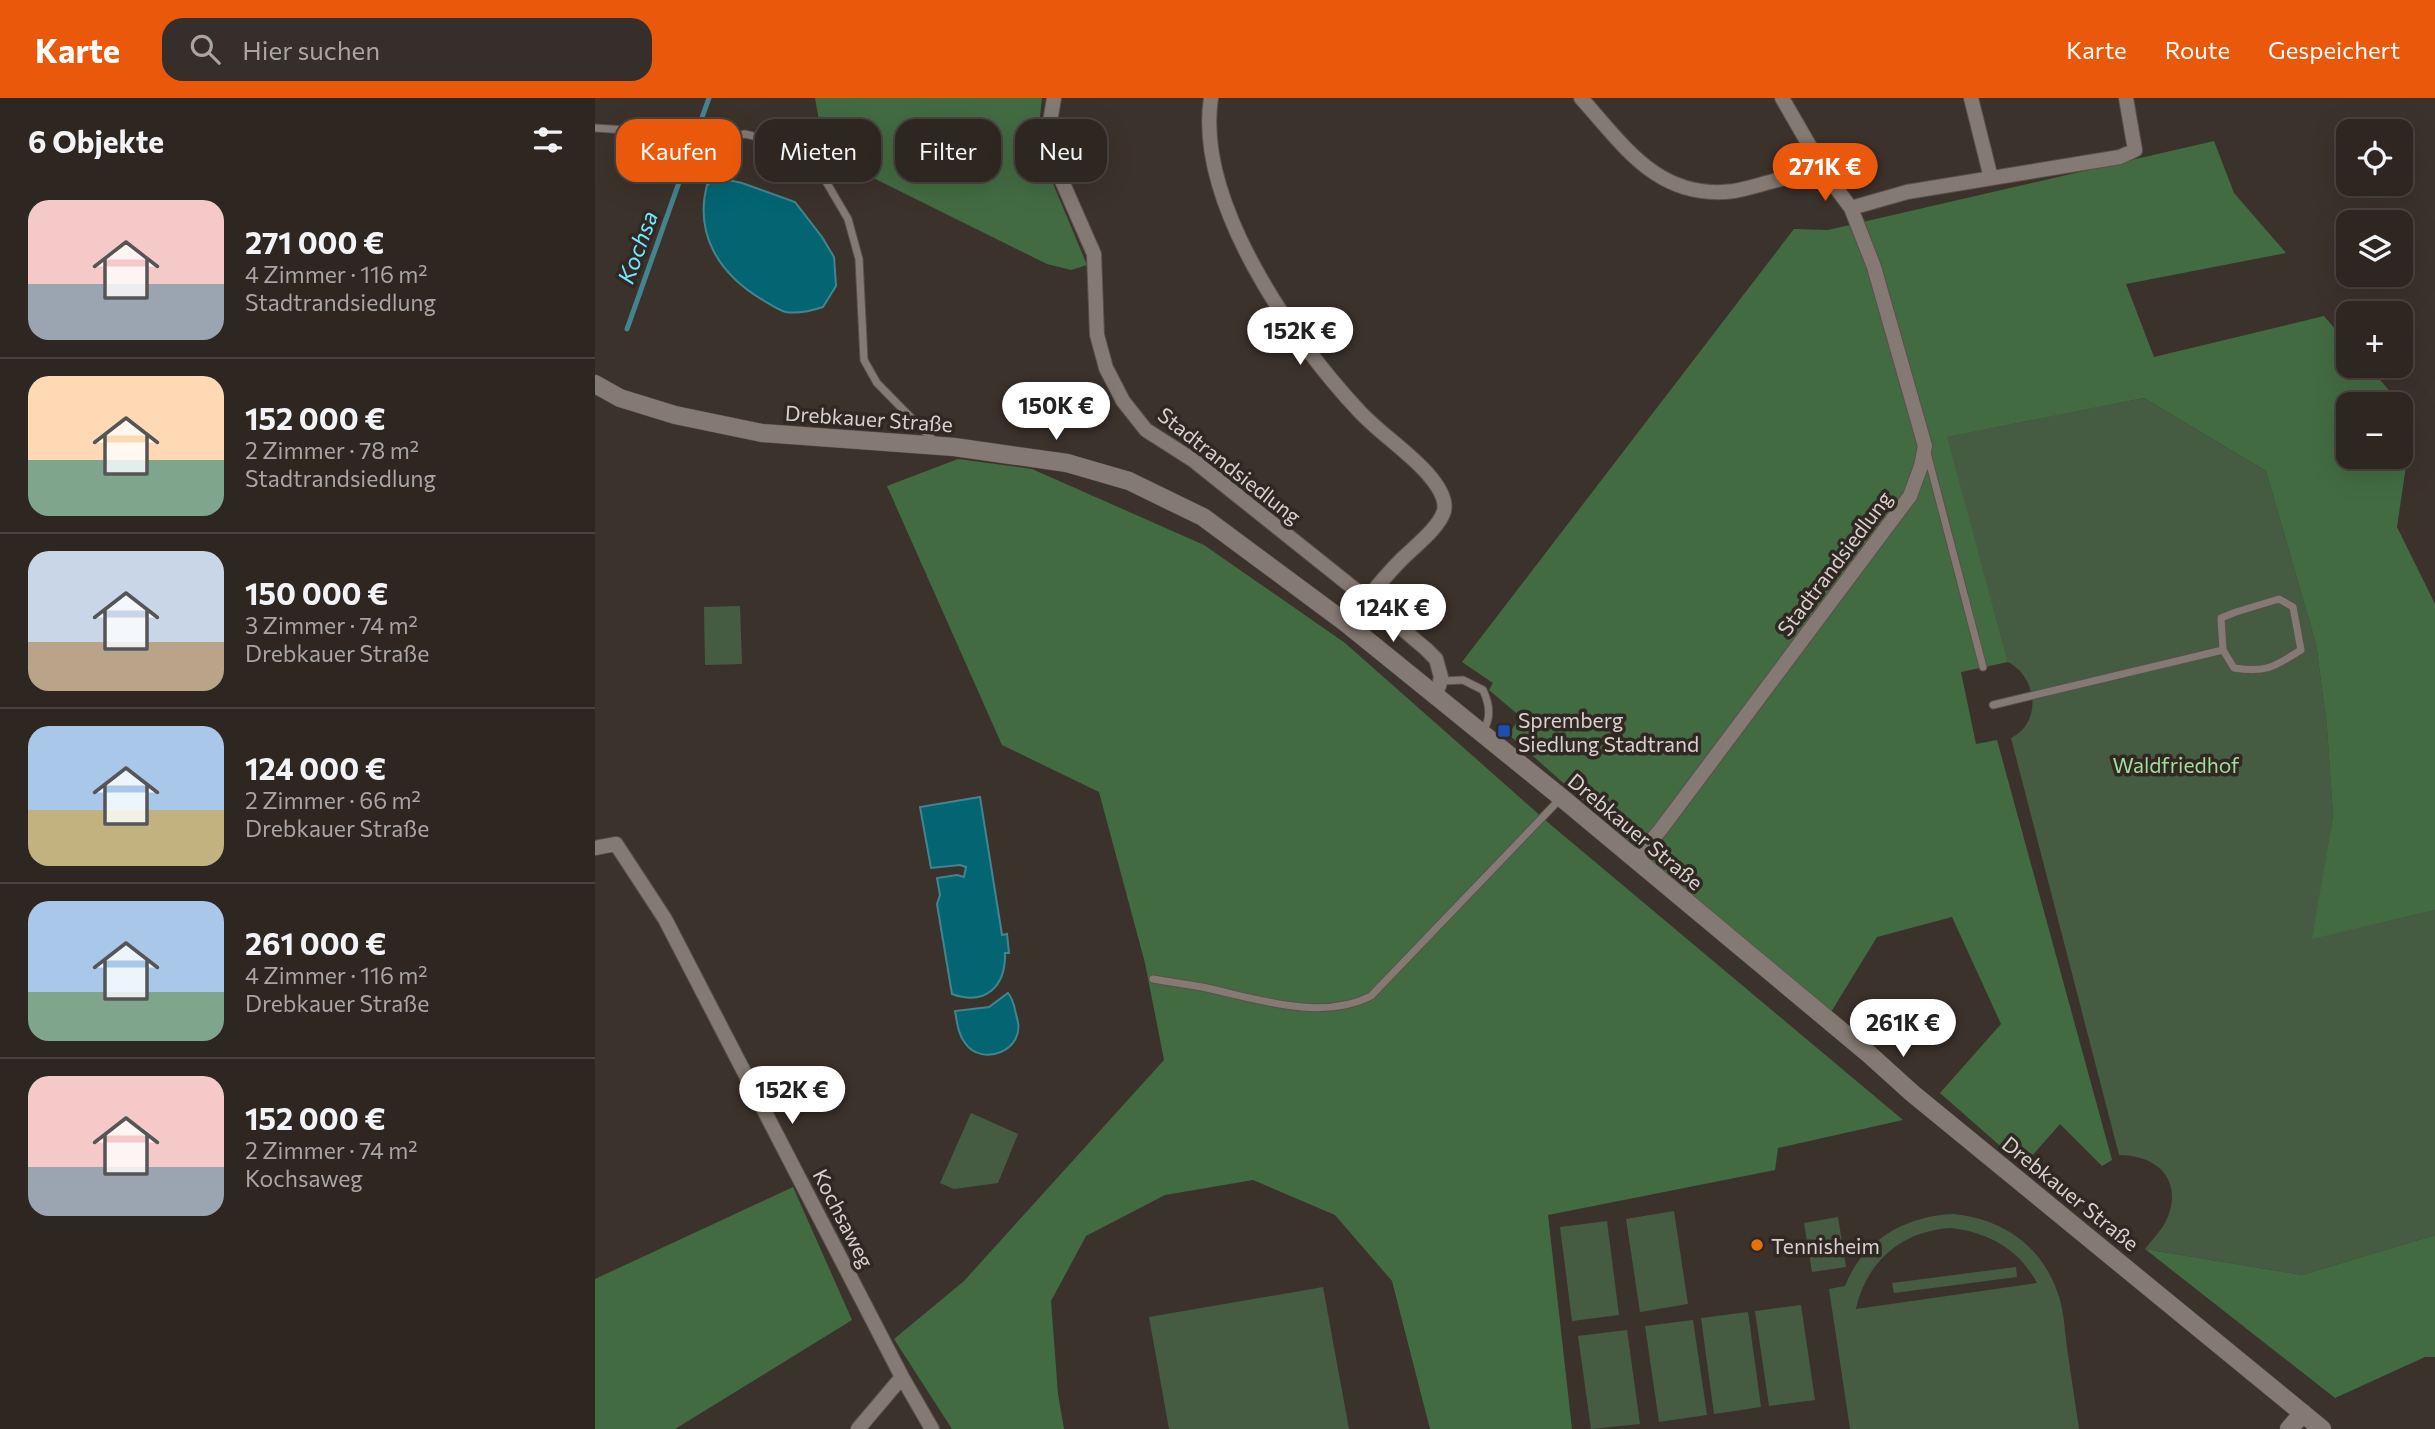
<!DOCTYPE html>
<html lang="de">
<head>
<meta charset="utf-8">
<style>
  :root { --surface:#2d2621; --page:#352e2a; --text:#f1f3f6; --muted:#a7a5a5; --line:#48433f; --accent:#ea580c }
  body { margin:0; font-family:Commissioner,sans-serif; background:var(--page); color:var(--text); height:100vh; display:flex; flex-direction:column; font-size:26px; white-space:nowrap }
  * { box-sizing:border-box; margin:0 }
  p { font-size:23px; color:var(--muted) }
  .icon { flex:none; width:38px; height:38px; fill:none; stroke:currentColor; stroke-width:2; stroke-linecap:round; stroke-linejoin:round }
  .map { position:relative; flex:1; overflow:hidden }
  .panel { display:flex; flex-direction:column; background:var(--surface); width:595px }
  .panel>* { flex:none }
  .hud { position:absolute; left:21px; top:21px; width:665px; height:63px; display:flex; gap:14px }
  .tools { position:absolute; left:1741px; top:21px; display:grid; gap:14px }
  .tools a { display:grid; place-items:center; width:77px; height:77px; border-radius:14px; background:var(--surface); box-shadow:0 7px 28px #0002,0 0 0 2px var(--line); font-size:35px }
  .price { position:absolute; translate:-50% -60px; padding:0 16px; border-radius:24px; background:#fff; color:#222; font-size:23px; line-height:46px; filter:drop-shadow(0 2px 4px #0008) }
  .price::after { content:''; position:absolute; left:50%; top:42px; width:21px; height:16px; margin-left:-10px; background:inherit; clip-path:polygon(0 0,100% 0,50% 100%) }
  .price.selected { background:var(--accent); color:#fff }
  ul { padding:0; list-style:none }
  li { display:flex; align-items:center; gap:21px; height:175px; padding:0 28px }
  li+li { border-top:2px solid var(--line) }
  li span { display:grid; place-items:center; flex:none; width:196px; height:140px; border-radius:21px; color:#555 }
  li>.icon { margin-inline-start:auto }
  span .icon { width:84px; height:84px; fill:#fffc; stroke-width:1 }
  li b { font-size:30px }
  h2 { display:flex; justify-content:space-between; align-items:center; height:84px; padding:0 28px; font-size:30px }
  .chip { padding:0 24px; border-radius:21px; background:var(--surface); box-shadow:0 7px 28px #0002,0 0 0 2px var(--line); font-size:24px; line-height:63px }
  .chip.selected { background:var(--accent); color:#fff }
  header { display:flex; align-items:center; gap:42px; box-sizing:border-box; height:98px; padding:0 35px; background:var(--accent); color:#fff }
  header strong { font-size:33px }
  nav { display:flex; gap:38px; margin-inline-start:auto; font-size:24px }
  .search { width:490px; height:63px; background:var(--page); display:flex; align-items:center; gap:18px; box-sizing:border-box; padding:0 24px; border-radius:21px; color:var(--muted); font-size:26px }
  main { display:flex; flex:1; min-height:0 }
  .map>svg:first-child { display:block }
  .green { fill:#455c43; fill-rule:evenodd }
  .forest { fill:#436b42; fill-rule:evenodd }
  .water { fill:#036572; stroke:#43858e; stroke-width:2 }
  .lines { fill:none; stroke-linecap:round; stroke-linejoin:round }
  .stream { stroke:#43858e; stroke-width:5 }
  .service-casing { stroke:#59514c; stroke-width:9 }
  .minor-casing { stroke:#59514c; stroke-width:16 }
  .tertiary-casing { stroke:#59514c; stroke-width:19 }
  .service { stroke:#857a73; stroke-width:7 }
  .minor { stroke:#857a73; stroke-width:14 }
  .tertiary { stroke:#857a73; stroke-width:18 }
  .transit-dot { fill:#1a4fb4; stroke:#312823; stroke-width:2.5 }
  .food-dot { fill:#e8710a; stroke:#312823; stroke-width:2.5 }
  .labels { text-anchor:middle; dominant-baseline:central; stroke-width:7; stroke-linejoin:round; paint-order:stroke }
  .street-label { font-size:21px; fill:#d7d1ce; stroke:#312823 }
  .poi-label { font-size:21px; fill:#d7d1ce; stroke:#312823; text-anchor:start }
  .park-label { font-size:21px; fill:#a0de9c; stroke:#312823 }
  .water-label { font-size:23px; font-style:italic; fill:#72e7fd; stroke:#312823 }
</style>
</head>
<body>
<header>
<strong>Karte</strong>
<div class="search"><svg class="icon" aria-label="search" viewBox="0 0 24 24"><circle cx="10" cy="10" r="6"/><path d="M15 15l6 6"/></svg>Hier suchen</div>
<nav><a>Karte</a><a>Route</a><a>Gespeichert</a></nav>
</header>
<main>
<section class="panel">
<h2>6 Objekte<svg class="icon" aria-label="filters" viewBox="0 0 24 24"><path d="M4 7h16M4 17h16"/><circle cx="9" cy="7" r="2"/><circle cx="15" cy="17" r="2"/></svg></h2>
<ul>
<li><span style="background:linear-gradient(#f6c9c9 60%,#9aa5b1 0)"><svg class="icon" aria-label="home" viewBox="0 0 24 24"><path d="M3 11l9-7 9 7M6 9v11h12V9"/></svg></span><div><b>271 000 €</b><p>4 Zimmer · 116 m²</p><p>Stadtrandsiedlung</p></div></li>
<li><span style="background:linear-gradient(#ffd9b3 60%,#7fa58c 0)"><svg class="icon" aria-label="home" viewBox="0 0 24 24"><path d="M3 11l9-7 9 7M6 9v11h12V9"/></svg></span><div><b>152 000 €</b><p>2 Zimmer · 78 m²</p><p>Stadtrandsiedlung</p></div></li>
<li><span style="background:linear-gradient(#c9d6e8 65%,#b9a48a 0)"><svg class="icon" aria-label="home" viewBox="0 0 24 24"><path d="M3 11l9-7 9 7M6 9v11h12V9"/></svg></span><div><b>150 000 €</b><p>3 Zimmer · 74 m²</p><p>Drebkauer Straße</p></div></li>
<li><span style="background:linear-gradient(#a9c7e8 60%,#c2b280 0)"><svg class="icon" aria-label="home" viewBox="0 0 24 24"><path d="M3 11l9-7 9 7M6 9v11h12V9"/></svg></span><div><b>124 000 €</b><p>2 Zimmer · 66 m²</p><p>Drebkauer Straße</p></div></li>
<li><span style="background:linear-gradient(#a9c7e8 65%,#7fa58c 0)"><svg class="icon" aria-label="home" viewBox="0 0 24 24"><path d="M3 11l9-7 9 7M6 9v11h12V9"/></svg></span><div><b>261 000 €</b><p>4 Zimmer · 116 m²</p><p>Drebkauer Straße</p></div></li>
<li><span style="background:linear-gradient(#f6c9c9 65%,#9aa5b1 0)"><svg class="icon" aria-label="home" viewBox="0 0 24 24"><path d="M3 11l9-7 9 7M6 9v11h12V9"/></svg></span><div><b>152 000 €</b><p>2 Zimmer · 74 m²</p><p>Kochsaweg</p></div></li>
</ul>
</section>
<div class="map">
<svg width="1840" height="1331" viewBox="0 0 1840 1331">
  <rect width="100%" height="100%" fill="#3c322c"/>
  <path class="green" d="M1549 300 1671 373 1721 546 1732 629 1738 718 1718 840 1840 812V1137L1707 1177 1550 1151C1556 1143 1565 1134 1570 1125 1590 1085 1565 1057 1524 1057L1416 640C1448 624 1442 579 1413 564L1351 339Z
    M145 508 147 566 110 567 109 509Z
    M376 1015 423 1036 403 1085 359 1091 345 1085Z
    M1079 1113 1093 1206 1045 1214 1031 1121Z
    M1358 1116C1410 1121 1450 1150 1465 1202 1469 1217 1470 1234 1472 1250 1476 1277 1480 1304 1484 1331H1255L1234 1191 1250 1188C1268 1142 1310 1118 1358 1116ZM1355 1130C1393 1134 1424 1151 1442 1185L1261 1211C1271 1164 1307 1133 1355 1130Z
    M1243 1119 1251 1169 1217 1174 1209 1125Z
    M1012 1123 1024 1217 977 1223 965 1129Z
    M1421 1169 1422 1179 1299 1195 1297 1185Z
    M728 1189 754 1331H574L554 1219Z
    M1206 1207 1220 1302 1174 1308 1160 1213Z
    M1153 1214 1166 1309 1119 1316 1106 1220Z
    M1098 1222 1112 1317 1064 1324 1050 1228Z
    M1032 1232 1045 1326 996 1331 983 1238Z"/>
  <path class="forest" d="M220 0H447L442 47 492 167 476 172 452 166 230 56Z
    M1619 43 1639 95 1691 155 1531 186 1559 259 1729 218 1753 246 1754 268H1773L1818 320 1802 429 1840 506V812L1717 841 1738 718 1732 629 1721 546 1671 373 1549 300 1352 339 1413 564 1366 574 1381 646 1402 642 1517 1062 1507 1068 1465 1026 1428 1068 1345 995 1406 926 1357 819 1282 839 1233 919 913 636 926 619 894 592 898 585 867 564 1199 131 1233 132ZM1754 306H1806V359H1754Z
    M363 361 437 371 609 447 750 545 956 727 1308 1022 1183 1050 1180 1072 953 1117 977 1331H835L797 1183 740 1117 658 1082 570 1097 491 1138 456 1203 463 1296 469 1331H357L299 1241 369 1183 569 962 550 865 504 694 407 647 292 388Z
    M198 1089 257 1222 80 1331H0V1181Z
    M1840 1137V1259H1830L1740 1300 1550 1151 1707 1177Z"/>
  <path class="water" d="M124 80 147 85 200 104 227 139 239 159 241 188 228 209C216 213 204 216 191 214 182 212 174 205 166 201 125 176 99 137 112 87Z
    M385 699 407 837 412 836 414 855H410C411 889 390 908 357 896L342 806 345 797 342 780 362 777 369 779 371 769 365 767 336 770 325 709Z
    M413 895C420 904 419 910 422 920 432 952 387 970 370 945 363 936 362 924 360 913L394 909Z"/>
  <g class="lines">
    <path class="stream" d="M32 231 114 0"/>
    <g class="service-casing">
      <path id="service" d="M0 30 31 32 46 47 62 52 150 36 182 44 210 61 226 75 253 121 264 161 269 262 282 285 341 345
        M1332 355 1388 569
        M846 583 868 582 888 592C895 607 897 621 887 634
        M1398 607 1628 552 1639 570C1671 575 1679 569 1706 552L1698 509 1684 501 1641 514 1626 520 1628 552
        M558 881C574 884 591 886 607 889 659 900 726 924 776 898L966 700"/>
    </g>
    <g class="minor-casing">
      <path id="minor" d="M459 0 454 30 456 58 499 156 502 237 511 270 528 303 551 332 598 362 772 501 831 551 841 561 846 579 844 588 838 596
        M616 0C600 103 697 242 765 314 786 336 812 353 832 375 840 384 852 400 849 413 844 430 820 448 807 461 795 473 783 487 772 501
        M986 0C1029 48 1064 103 1139 93 1151 91 1163 87 1175 84 1194 79 1214 70 1232 78
        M1376 0 1396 80
        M1256 110 1312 94 1525 59 1540 52 1531 0
        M0 750 21 746 70 821 307 1279 337 1331
        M1040 762 1066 731 1315 398 1326 368 1330 348 1279 169 1256 110 1232 78 1187 0
        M263 1331 307 1279"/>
    </g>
    <g class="tertiary-casing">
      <path id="tertiary" d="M0 286 25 300 80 317 167 335 359 349 472 365 534 383 608 419 751 525 967 700 1275 957 1317 995 1727 1331
        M1694 1331 1708 1315"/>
    </g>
    <use href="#service" class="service"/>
    <use href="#minor" class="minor"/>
    <use href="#tertiary" class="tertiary"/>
  </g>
  <rect class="transit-dot" x="902" y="626" width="14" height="14" rx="3.5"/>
  <circle class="food-dot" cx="1162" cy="1147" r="7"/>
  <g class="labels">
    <g class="street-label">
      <text transform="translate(274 320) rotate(4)">Drebkauer Straße</text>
      <text transform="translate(635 367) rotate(38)">Stadtrandsiedlung</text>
      <text transform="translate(1239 465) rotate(-53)">Stadtrandsiedlung</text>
      <text transform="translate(1041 733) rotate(40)">Drebkauer Straße</text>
      <text transform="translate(1476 1095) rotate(39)">Drebkauer Straße</text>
      <text transform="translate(249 1120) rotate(63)">Kochsaweg</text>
    </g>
    <g class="poi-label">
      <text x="923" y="621">Spremberg<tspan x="923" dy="24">Siedlung Stadtrand</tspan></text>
      <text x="1176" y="1147">Tennisheim</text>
    </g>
    <g class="park-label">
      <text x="1581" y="666">Waldfriedhof</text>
    </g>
    <g class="water-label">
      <text transform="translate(42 149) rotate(-70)">Kochsa</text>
    </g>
  </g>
</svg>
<div class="tools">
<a><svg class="icon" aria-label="locate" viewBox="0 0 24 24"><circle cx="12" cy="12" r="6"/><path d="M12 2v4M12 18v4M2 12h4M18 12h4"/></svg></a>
<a><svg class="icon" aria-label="layers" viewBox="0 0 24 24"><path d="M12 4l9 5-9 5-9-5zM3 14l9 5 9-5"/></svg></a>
<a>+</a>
<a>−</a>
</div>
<b class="price selected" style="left:1230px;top:105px">271K €</b>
<b class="price" style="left:705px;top:269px">152K €</b>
<b class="price" style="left:461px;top:344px">150K €</b>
<b class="price" style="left:798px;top:546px">124K €</b>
<b class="price" style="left:1308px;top:961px">261K €</b>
<b class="price" style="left:197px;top:1028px">152K €</b>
<div class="hud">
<a class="chip selected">Kaufen</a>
<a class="chip">Mieten</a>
<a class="chip">Filter</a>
<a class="chip">Neu</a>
</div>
</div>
</main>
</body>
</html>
